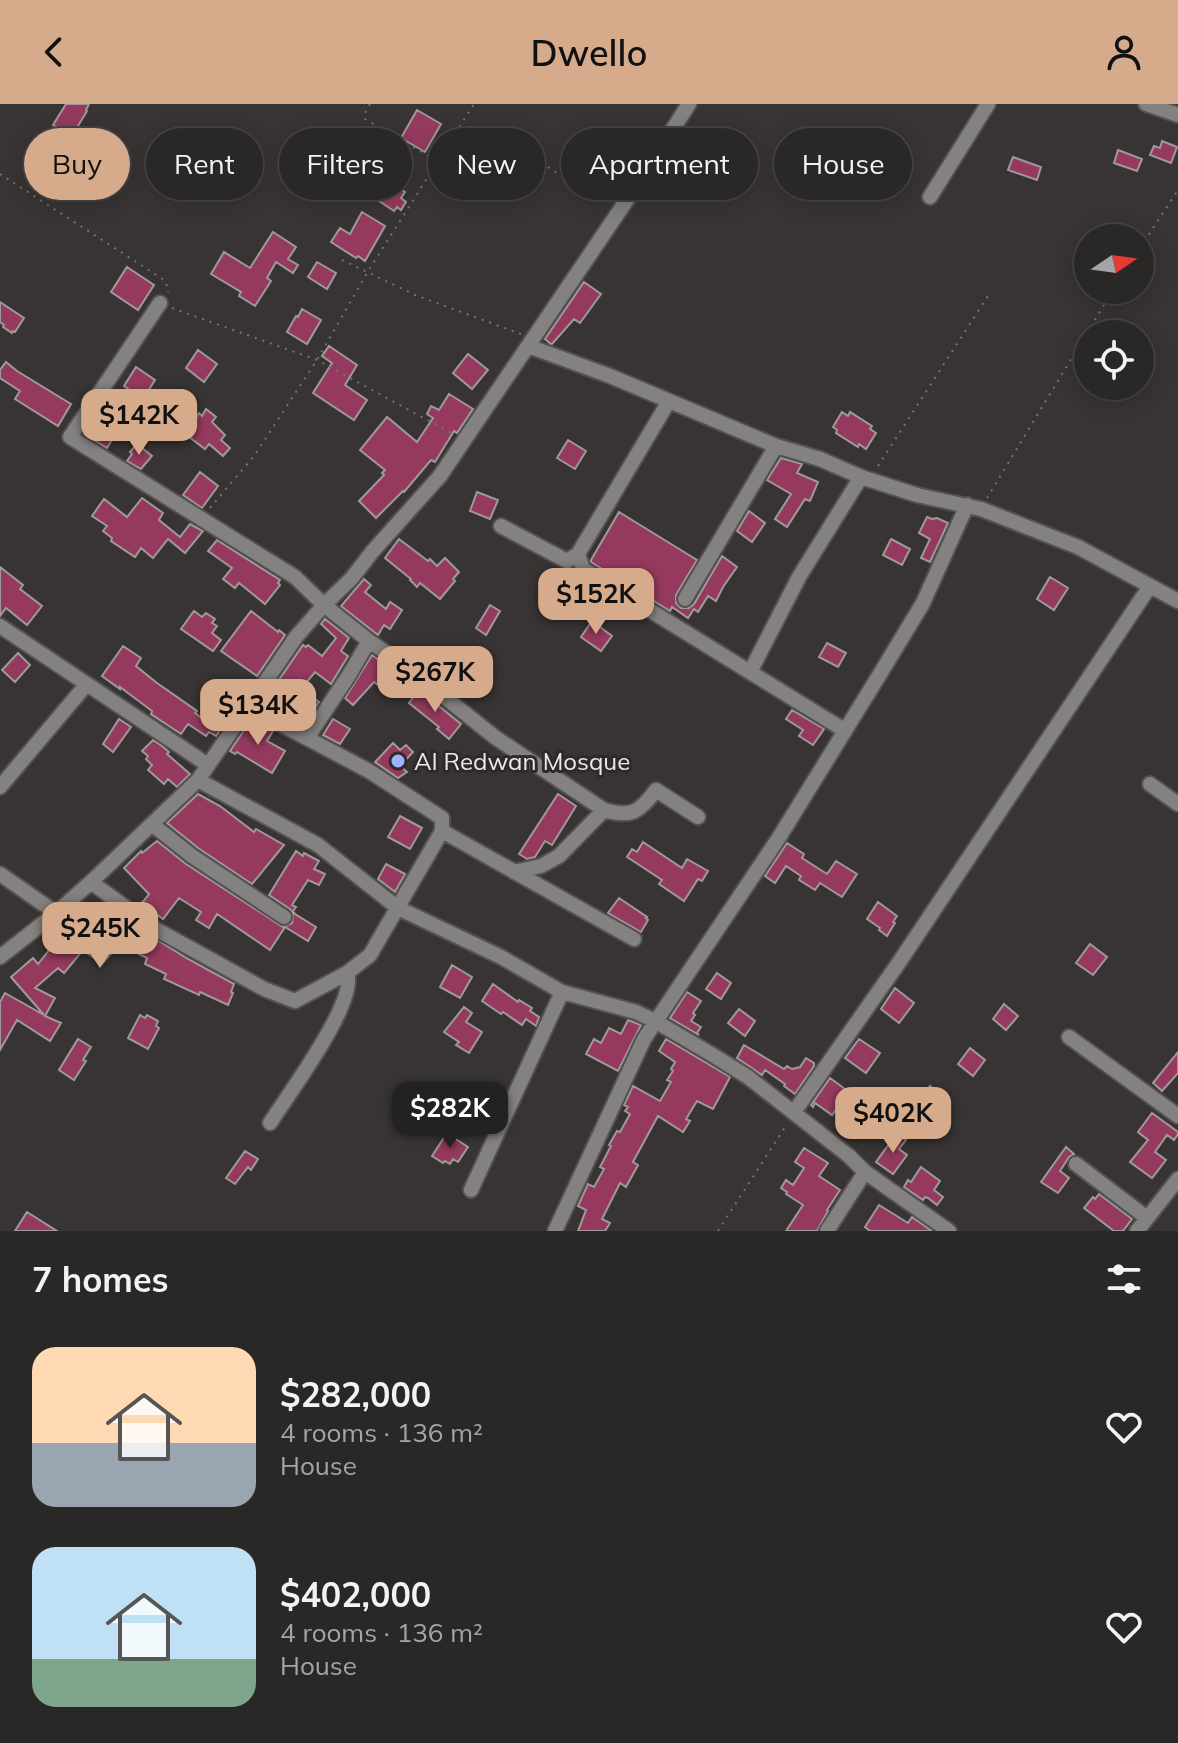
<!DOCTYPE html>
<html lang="en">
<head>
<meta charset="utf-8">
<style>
  :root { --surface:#2a2727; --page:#322f2f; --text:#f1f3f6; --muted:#a5a5a7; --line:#464444; --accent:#d6ab8b }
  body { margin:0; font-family:Mulish,sans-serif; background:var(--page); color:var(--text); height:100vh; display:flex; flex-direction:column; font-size:30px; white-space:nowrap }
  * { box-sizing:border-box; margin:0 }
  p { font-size:26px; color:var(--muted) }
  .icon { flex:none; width:44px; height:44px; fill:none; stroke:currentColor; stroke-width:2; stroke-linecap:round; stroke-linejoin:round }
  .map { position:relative; height:1127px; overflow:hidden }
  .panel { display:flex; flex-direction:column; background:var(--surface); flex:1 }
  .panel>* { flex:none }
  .top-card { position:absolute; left:24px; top:24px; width:1130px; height:72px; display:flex; gap:16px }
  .needle { width:52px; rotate:77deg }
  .controls { position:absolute; left:1074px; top:120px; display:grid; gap:16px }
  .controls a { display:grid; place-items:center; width:80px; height:80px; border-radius:50%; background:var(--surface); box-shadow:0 4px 20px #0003,0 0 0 2px var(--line); font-size:40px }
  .price { position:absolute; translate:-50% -68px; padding:0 18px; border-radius:16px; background:var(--accent); color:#111; font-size:26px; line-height:52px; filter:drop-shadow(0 2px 4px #0008) }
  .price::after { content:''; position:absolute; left:50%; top:48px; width:24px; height:18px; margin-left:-12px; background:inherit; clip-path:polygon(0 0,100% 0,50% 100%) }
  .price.active { background:#222; color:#fff }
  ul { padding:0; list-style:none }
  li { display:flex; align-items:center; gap:24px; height:200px; padding:0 32px }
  li span { display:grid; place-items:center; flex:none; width:224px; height:160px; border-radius:24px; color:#555 }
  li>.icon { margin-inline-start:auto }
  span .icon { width:96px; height:96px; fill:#fffc; stroke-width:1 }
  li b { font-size:34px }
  h2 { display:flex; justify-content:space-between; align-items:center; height:96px; padding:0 32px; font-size:34px }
  .chip { padding:0 28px; border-radius:36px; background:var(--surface); box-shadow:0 4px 20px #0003,0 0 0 2px var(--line); font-size:28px; line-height:72px }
  .chip.active { background:var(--accent); color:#111 }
  header { display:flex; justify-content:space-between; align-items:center; height:104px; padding:0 32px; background:var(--accent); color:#111; font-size:36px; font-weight:600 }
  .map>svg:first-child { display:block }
  .building { fill:#953a5e; stroke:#9e999a; stroke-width:2 }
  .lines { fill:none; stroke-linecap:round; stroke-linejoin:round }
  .minor-casing { stroke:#555151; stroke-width:18 }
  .path { stroke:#777373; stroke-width:2; stroke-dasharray:2 6; stroke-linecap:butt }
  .minor { stroke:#848281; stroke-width:14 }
  .poi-dot { fill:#9fb3fd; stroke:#2e2a2a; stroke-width:3 }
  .labels { text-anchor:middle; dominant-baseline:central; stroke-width:6; stroke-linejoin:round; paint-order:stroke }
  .poi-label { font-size:24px; fill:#ebe8e8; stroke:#2e2a2a; text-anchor:start }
</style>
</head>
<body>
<header><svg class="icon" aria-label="back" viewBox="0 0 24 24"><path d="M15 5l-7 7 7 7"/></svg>Dwello<svg class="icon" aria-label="person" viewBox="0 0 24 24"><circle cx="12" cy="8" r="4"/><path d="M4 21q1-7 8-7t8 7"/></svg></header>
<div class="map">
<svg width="1178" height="1127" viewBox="0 0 1178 1127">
  <rect width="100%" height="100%" fill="#383434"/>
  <path class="building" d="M66 0H89L86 6 87 7 72 32 53 21Z
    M417 6 441 20 425 48 401 34Z
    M1162 37 1177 43 1171 59 1150 51 1154 42 1160 44Z
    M1118 46 1142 55 1137 67 1114 59Z
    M1013 53 1041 63 1037 76 1008 66Z
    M372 63 389 73 386 76 405 88 401 94 406 98 401 106 397 103 394 107 367 89 373 79 366 75Z
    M362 108 385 122 365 157 358 152 356 154 331 138 340 124 350 130Z
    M273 128 296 143 288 155 298 161 293 169 276 158 267 174 271 177 255 202 239 192 241 188 211 170 224 148 250 164Z
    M317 158 336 169 327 185 308 173Z
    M127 163 154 181 138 206 111 188Z
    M584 178 601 190 580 219 574 215 552 240H551L545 235Z
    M0 198 24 214 15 228 13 227 12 229 3 223 4 221 0 218Z
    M302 205 321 216 307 240 287 228 296 212 298 213Z
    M329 242 357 261 345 281 367 296 354 316 313 289 332 259 322 252Z
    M198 246 217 260 204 278 186 264Z
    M468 250 488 266 472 285 453 269Z
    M6 258 17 267 71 300 58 322 15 295 20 287 0 274V266Z
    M136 263 155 276 143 295 124 282Z
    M449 290 473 305 457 329 454 327 435 358 431 356 404 388 403 387 376 414 359 397 384 371 382 369 385 366 360 346 387 313 417 338 433 314 427 310 431 302 439 306Z
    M172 297 196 314 199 309 202 312 206 305 216 313 212 318 225 331 221 336 230 344 223 352 209 340 205 345 176 323 174 326 159 316Z
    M103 301 125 315 107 344 84 330Z
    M842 308 848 312 850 308 872 322 870 325 876 329 866 345 859 340 858 343 836 329 837 326 833 323Z
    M568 336 586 347 575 365 557 354Z
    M137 340 152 352 141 365 127 357 132 350 130 348Z
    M781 354 802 360 797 369 818 378 810 397 805 395 787 423 775 415 791 390 767 376Z
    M200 368 218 382 202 404 183 391Z
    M477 388 498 396 490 415 470 407Z
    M142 394 163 409 159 416 180 433 190 420 203 427 185 449 168 435 153 454 141 444 135 453 111 437 112 434 103 427 107 422 92 412 104 395 127 413Z
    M749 407 765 419 752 438 737 427Z
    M619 408 697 456 676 491V499L681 504H689L694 500 722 452 737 463 723 483 716 497 708 492 698 508 694 505 688 514 672 503 670 507 591 458V456Z
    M927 413 932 415 937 414 948 419 930 458 921 454 930 435 919 429Z
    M399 435 428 457 430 455 437 462 445 454 459 468 453 475 455 477 440 495 420 479 417 483 410 476 411 475 385 454Z
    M891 435 910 445 902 461 883 451Z
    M217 436 280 476 278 479 280 481 265 500 239 479 235 484 223 475 232 464 208 447Z
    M0 463 23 481 20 485 42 502 27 521 6 504 0 512Z
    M1050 473 1068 484 1054 506 1037 495Z
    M364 475 371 481 365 488 386 505 390 498 402 506 390 525 384 521 378 531 341 502Z
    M490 501 500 507 486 531 476 524Z
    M194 507 202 513 206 509 215 515 212 519 217 522 212 529 221 536 213 547 181 525Z
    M251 507 278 528 279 526 285 531 257 572 221 547Z
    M325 515 349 534 341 547 348 552 331 580 315 568 301 585 319 598 304 621 263 599 303 541 306 543 308 541 322 552 336 534 321 520Z
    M592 517 612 532 601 547 581 533Z
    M827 539 846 549 838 563 819 553Z
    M123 542 141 554 136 562 157 579 197 607 195 609 210 620 215 614 224 620 216 632 209 628 206 632 188 620 181 630 151 610 152 607 120 583V585L102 572Z
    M18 549 30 561 15 578 2 566Z
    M372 551 397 569 385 586 374 578 353 601 345 594Z
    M419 586 461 620 449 635 437 625 439 623 409 599Z
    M792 606 824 625 813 641 799 632 803 626 786 615Z
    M119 615 131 623 113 648 103 640Z
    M333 615 350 625 340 640 323 631Z
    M251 616 273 627 267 637 285 647 272 669 237 648 235 650 230 647Z
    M153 636 162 642 169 648 167 650 190 670 177 683 168 675 164 680 148 666 152 661 146 655 148 652 142 647Z
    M393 639 400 646 406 641 413 648 400 662 407 668 398 674 375 658Z
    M198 690 220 702 254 728 256 725 284 741 252 780 198 744 167 719Z
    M558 690 576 702 552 741 545 737 535 753 527 755 519 750Z
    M400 712 422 724 410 745 388 733Z
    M157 737 186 760 283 823 292 819 293 809 290 805 269 791 296 747 303 752 304 749 319 757 314 765 325 770 319 781 308 776 292 801 296 803 293 807 295 810 316 823 308 837 285 823 270 846 217 810 209 824 196 816 201 808 179 794 163 815 142 799 149 790 124 764 141 747 142 749Z
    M643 738 682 764 687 755 708 767 702 777 698 775 684 797 659 780 662 776 627 753 632 745 637 748Z
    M787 739 804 750 802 754 827 770 836 757 857 770 842 793 820 779 815 786 799 776 801 772 786 762 775 779 765 772Z
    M386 760 405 770 395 788 378 775Z
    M619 794 647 813 646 814 648 816 641 828 608 809Z
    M878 798 897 812 893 818 895 819 887 832 879 826 880 824 867 815Z
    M84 803 107 819 108 817 128 830 133 821 188 855 234 880 231 888 233 889 228 901 200 888 199 891 164 875 166 870 145 860 147 854 131 846 130 849 118 842 102 860 83 846 64 869 58 864 35 884 55 894 45 912 61 919 50 937 17 916 0 946V898L5 889 44 911 11 873 33 854 38 860 61 831 60 830 68 819 71 821Z
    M1090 840 1107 853 1093 871 1076 859Z
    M452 861 472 873 460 894 440 883Z
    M717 869 731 879 721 895 706 885Z
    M493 880 518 898 519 896 532 904 530 907 539 913 536 922 526 915 522 921 503 908 501 910 482 897Z
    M895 884 914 899 899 919 881 905Z
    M687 888 701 897 693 909 695 911 691 917 701 923 697 929 699 931 670 914Z
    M1004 900 1018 912 1006 926 993 915Z
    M464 903 472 909 466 918 482 928 469 949 456 941 459 938 444 928Z
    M739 905 755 917 745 932 728 919Z
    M140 911 145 914 147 911 158 917 156 922 159 924 148 945 128 934Z
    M628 916 641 921 618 967 586 950 594 935 601 939 609 924 621 930Z
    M78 935 91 943 83 956 86 957 74 976 59 966Z
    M666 935 730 973 713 1005 697 997 686 1015 690 1017 683 1028 658 1012 633 1058 638 1061 626 1083 620 1079 602 1115 610 1119 605 1127H578L586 1106 578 1102 588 1080 594 1083 604 1065 600 1063 611 1042 609 1041 617 1027 620 1028 630 1010 625 1007 628 1003 624 1001 633 982 660 997 671 978 667 976 673 967 671 965 675 958 659 947Z
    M859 935 880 949 866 969 845 954Z
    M744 941 784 965 787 962 792 965 800 963 806 954 814 959V962L795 990 784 982 785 980 765 966 762 971 737 954Z
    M970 944 985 956 973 972 958 960Z
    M1178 948V969L1162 987 1153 979Z
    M830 974 849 988 832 1011 815 999 813 1003 811 1001Z
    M930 982 950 997 937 1015 914 999 921 988 924 990Z
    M1152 1009 1178 1028V1030L1174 1036 1167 1031 1155 1048 1166 1056 1152 1074 1130 1058 1148 1036 1138 1028Z
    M897 1029 906 1036 899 1045 907 1051 893 1070 876 1058Z
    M445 1032 449 1034 451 1032 468 1043 458 1058 453 1055 450 1060 445 1057 443 1059 432 1052Z
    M1066 1043 1074 1050 1069 1053 1060 1067 1069 1074 1058 1089 1041 1078Z
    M804 1044 828 1059 819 1072 840 1086 827 1106 828 1107 817 1127H786L803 1101 786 1090 787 1088 781 1084 786 1076 793 1081 804 1064 795 1058Z
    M245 1047 258 1055 251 1066 248 1063 235 1080 226 1074Z
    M921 1063 940 1077 934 1086 943 1093 937 1101 928 1094 925 1093 923 1096 904 1083 908 1076 911 1078Z
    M1099 1090 1132 1115 1123 1127H1114L1084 1104 1093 1093 1095 1095Z
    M879 1101 908 1119 912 1113 932 1127H870L865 1123Z
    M27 1108 57 1127H15Z"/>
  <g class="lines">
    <g class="minor-casing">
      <path id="minor" d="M1146 0 1178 11
        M930 93 988 0
        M160 199 70 333 295 473 324 501 369 537 408 564 496 634 604 706C631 714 640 708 656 686L698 713
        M528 242 610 272 776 342 820 355 861 373 917 391 981 405 1078 443 1178 497
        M501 422 567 457 578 450 669 297
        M578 450 583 465 844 626
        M685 495 776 342
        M0 522 208 661
        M750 568 799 473 861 373
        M248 603 369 667 442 714V727L370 851 347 869C358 898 287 992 270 1019
        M307 634 349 571 369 537
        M198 676 318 741 398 804 501 853 562 888 636 908 655 917 711 950 748 973 849 1052 865 1068 949 1127
        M1150 680 1178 700
        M0 683 86 581
        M153 721 192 752 284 813
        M442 727 634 835
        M514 768 541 762 559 752 604 706
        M0 770 56 809
        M91 778 152 823 264 885 295 897 347 869
        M0 853 56 809 91 778 198 676 296 533 324 501 352 474 372 448 440 372 639 78 689 0
        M1069 933 1178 1012
        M794 1008 900 857 1150 482
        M1076 1060 1147 1114
        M471 1086 562 888
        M555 1127 644 935 780 732 880 570 923 499 967 401
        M827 1127 865 1068
        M1137 1127 1178 1075"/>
    </g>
    <path class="path" d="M370 0 365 9V15L435 56
      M541 59 608 100
      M0 70 164 176 169 186 168 188
      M1140 144 1178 86
      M342 156 415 191 521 230
      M172 204 317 256 453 330
      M878 362 988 192
      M987 394 1113 186
      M210 404 254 352 317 256 367 169 474 0
      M718 1127 787 1020"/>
    <use href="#minor" class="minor"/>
  </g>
  <circle class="poi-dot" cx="398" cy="657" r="8"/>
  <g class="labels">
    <g class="poi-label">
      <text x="414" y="657">Al Redwan Mosque</text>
    </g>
  </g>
</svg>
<div class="controls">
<a><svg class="needle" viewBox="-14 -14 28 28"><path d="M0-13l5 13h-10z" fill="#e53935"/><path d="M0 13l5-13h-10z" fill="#a5a5a7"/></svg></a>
<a><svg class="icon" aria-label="locate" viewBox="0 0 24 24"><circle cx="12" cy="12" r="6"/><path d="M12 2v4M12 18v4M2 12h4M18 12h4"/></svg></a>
</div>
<b class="price" style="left:139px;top:353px">$142K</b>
<b class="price" style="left:596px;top:532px">$152K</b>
<b class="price" style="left:435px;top:610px">$267K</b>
<b class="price" style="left:258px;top:643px">$134K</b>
<b class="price" style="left:100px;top:866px">$245K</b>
<b class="price active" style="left:450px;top:1046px">$282K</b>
<b class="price" style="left:893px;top:1051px">$402K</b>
<div class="top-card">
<a class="chip active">Buy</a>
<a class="chip">Rent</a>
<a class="chip">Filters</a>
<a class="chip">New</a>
<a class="chip">Apartment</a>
<a class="chip">House</a>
</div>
</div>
<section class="panel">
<h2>7 homes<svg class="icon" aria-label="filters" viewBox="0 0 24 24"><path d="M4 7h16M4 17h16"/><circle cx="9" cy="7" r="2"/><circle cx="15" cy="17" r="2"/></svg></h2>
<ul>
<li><span style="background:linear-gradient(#ffd9b3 60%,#9aa5b1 0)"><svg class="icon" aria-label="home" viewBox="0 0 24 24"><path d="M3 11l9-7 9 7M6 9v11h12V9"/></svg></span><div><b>$282,000</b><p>4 rooms · 136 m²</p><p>House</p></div><svg class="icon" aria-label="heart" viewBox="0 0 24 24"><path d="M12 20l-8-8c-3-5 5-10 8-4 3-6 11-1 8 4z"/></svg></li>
<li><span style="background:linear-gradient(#bfe0f5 70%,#7fa58c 0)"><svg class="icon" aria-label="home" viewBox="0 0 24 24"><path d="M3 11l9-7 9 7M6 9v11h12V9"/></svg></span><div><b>$402,000</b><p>4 rooms · 136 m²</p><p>House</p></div><svg class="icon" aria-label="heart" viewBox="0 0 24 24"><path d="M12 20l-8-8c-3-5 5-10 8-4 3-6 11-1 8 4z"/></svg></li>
</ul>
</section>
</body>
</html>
